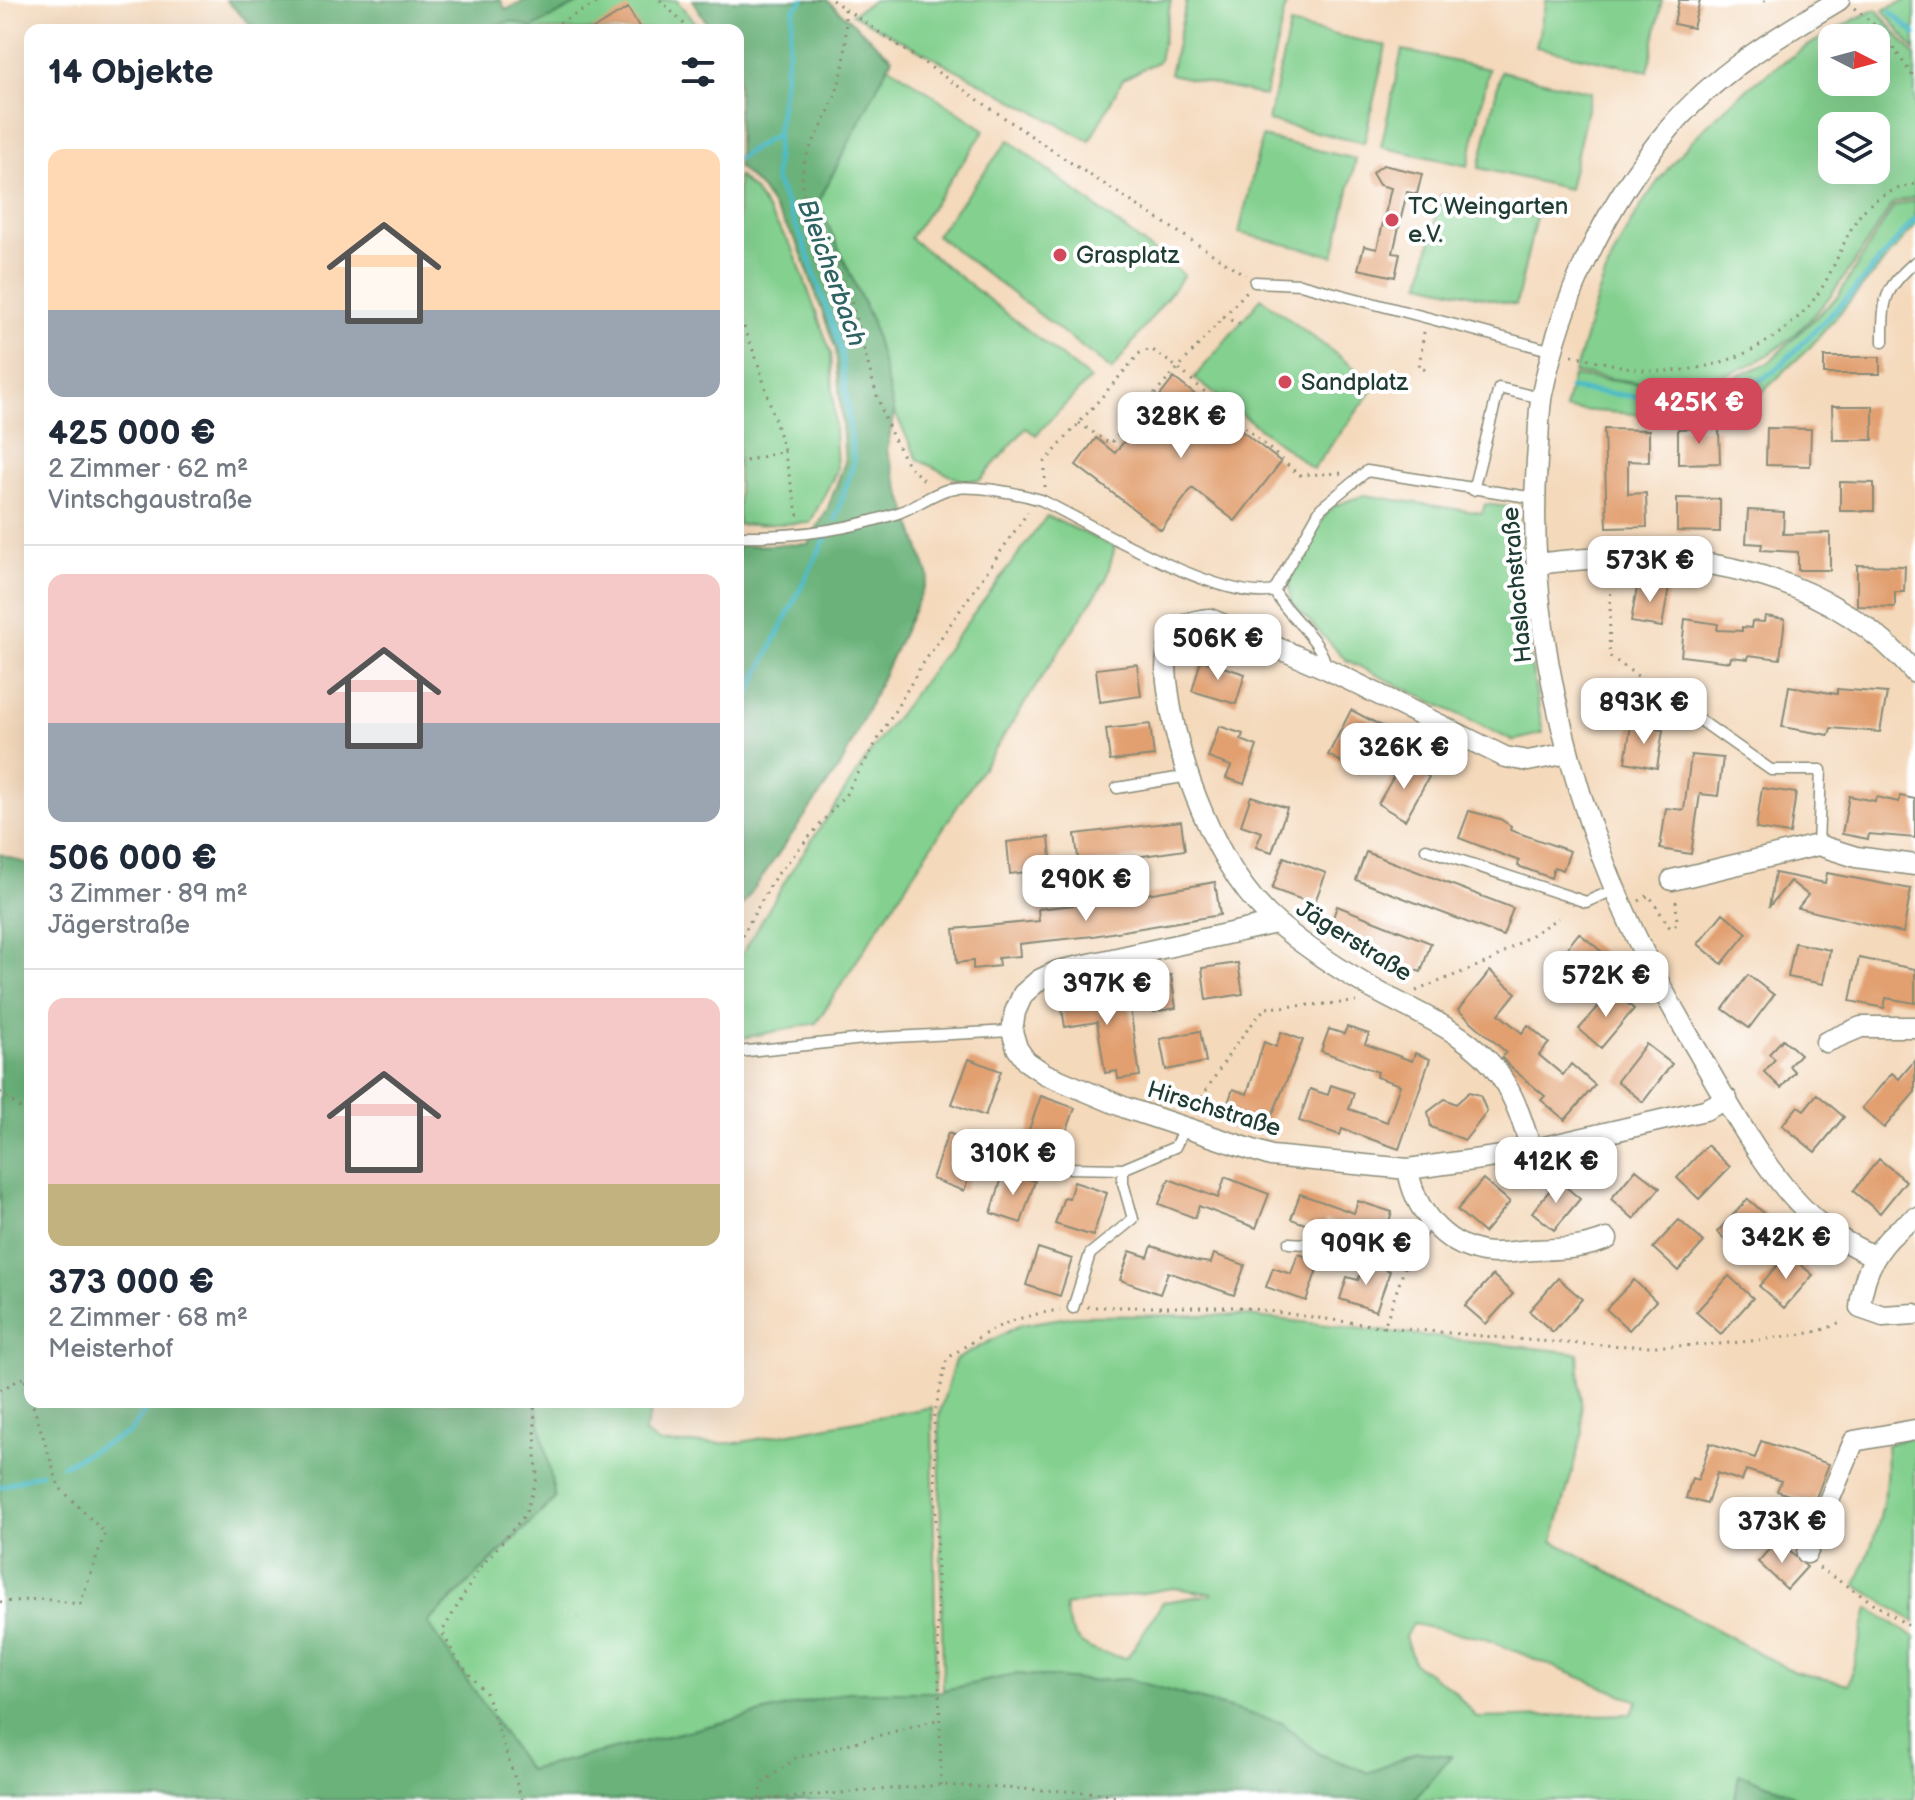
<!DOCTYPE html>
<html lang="de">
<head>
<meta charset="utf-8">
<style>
  :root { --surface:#fff; --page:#f2f2f3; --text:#1f2937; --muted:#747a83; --line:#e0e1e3; --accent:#d1495b }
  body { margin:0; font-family:"Balsamiq Sans",sans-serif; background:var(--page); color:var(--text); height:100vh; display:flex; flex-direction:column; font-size:30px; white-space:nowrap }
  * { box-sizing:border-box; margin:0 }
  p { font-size:26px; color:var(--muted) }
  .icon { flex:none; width:44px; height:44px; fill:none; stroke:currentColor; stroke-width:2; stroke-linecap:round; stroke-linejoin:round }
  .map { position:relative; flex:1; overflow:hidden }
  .panel { position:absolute; left:24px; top:24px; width:720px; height:1384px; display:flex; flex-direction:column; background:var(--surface); border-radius:16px; box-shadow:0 8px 32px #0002 }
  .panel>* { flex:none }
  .needle { width:52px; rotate:96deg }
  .buttons { position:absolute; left:1818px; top:24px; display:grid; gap:16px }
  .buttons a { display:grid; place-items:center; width:72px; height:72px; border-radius:16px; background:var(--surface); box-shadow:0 8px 32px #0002; font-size:40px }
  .price { position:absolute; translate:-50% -68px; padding:0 18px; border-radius:16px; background:#fff; color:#222; font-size:26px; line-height:52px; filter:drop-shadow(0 2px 4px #0008) }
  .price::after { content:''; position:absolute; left:50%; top:48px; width:24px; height:18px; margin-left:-12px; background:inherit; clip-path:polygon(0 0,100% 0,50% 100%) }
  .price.active { background:var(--accent); color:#fff }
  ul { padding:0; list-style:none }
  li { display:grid; align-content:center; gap:16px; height:424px; padding:0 24px }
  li+li { border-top:2px solid var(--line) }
  li span { display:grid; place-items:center; height:248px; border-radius:16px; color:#555 }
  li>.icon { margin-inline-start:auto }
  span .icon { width:144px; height:144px; fill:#fffc; stroke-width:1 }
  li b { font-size:34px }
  h2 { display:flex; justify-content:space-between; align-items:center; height:96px; padding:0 24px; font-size:34px }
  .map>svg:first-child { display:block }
  .green { fill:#83d08f; stroke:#518662; stroke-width:2; fill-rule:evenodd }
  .forest { fill:#6ab27a; stroke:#447857; stroke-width:2 }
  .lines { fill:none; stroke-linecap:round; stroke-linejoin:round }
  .stream { stroke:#4dbbc6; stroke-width:5 }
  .building { fill:#e2a071 }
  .lane-casing { stroke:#8a8b78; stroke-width:13 }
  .street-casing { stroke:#8a8b78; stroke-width:23 }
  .path { stroke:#8a8b78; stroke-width:3; stroke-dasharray:2 6; stroke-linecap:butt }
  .lane { stroke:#fff; stroke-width:10 }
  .street { stroke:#fff; stroke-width:20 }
  .poi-dot { fill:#d1495b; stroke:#fff; stroke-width:3 }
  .labels { text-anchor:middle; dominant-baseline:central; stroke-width:8; stroke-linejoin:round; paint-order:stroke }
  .poi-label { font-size:24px; fill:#1f3d34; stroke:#fff; text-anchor:start }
  .street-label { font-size:24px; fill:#1f3d34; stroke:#fff }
  .water-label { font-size:26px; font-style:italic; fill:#2d6360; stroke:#fff }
</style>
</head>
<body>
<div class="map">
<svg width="1915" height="1800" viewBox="0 0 1915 1800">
  <rect width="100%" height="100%" fill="#fff"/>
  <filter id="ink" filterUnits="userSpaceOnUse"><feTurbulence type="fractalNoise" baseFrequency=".0125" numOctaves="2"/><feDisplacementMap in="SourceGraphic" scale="16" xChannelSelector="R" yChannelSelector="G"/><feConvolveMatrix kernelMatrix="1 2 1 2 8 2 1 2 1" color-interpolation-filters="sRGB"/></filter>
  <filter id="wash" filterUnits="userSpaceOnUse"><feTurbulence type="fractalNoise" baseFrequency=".006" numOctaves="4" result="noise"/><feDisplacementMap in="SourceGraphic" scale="32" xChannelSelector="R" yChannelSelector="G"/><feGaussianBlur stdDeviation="1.8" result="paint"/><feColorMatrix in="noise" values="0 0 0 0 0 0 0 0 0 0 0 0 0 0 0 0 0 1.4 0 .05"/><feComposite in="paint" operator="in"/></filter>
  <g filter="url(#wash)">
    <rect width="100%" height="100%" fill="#f4d9bb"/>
    <path class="green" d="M585 0H676L702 30H478L512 21 532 28Z
      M874 0H1171L1159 61 1123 79 1090 141 852 14Z
      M1187 0H1287L1265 96 1170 74Z
      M1546 0H1662L1648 71 1536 47Z
      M1907 0H1915V51L1883 10Z
      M1876 9 1915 56V197L1893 203C1837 290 1788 380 1672 384 1640 385 1606 377 1574 373 1583 346 1590 319 1599 292 1645 161 1754 67 1876 9ZM1832 38H1876V82H1832ZM1832 126H1876V170H1832Z
      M1290 25 1386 46 1364 143 1268 121Z
      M1402 50 1489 69 1468 166 1381 147Z
      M888 65 985 130 910 238 1090 379 1036 435 1026 428 980 480 962 481 918 460 894 411 872 322 818 203Z
      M1501 71 1591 92 1569 189 1479 168Z
      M1262 137 1356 159 1334 256 1239 233Z
      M1009 140 1184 275 1112 370 936 235Z
      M738 176 755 192 793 249 831 353 837 470 810 523 738 525Z
      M1441 195 1536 217 1516 305 1421 283Z
      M1915 200V226L1811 346 1752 402 1678 417 1565 409 1573 376 1673 388 1724 382 1768 363 1838 296 1894 206Z
      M1261 298 1377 385 1313 469 1194 378Z
      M1364 495 1482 513 1485 504 1517 508 1525 630 1543 733 1513 741 1346 660 1291 602 1288 572 1331 507Z
      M1047 516 1115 547 1106 579 816 1023 738 1039V961L790 873 876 744Z
      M1239 1315 1578 1353 1583 1432 1553 1541 1794 1672 1849 1684 1868 1608 1915 1637V1800H1800L1781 1789 1740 1774 1735 1800H1414L1451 1756 1417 1752 1370 1773 1319 1754 1282 1723 1128 1679 1089 1681 1018 1674 943 1690 939 1415 955 1360 1020 1325 1074 1316ZM1173 1588 1214 1594 1163 1602 1127 1658C1092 1652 1069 1647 1065 1606ZM1412 1624 1483 1638 1638 1701 1631 1714 1477 1718 1453 1690 1414 1663 1405 1637Z
      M536 1402H654L644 1433 660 1444 736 1443 932 1407 936 1692H848L528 1770 428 1623 555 1499Z
      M1915 1435V1622L1856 1585C1876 1539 1890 1496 1886 1445Z"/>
    <path class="forest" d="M226 0H500L506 10 526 0H585L532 28 512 21 478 30H256Z
      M693 0H827L892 58 818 203 872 322 894 411 887 451 929 577 843 762 738 911V546L808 544 827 510 845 462 836 350 798 244 761 189 738 167V30H711Z
      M0 854 30 865V1402H536L555 1498 428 1623 528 1770 848 1692H936L1018 1674 1089 1681 1128 1679 1282 1723 1319 1754 1369 1773 1417 1752 1451 1756 1414 1800H0Z
      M1739 1774 1781 1789 1800 1800H1735Z"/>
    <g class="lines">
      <path class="stream" d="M1891 12 1915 34
        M777 134 775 179 804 243 841 351 854 462 835 520
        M738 158 777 134 794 9 803 0
        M1570 389 1674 401 1739 394 1776 370 1848 297 1915 219
        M738 726 758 674 826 537
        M63 1465 130 1432 152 1402
        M0 1487 41 1473"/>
    </g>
    <g id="blocks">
      <path class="building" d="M1679 0H1700L1693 28 1674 24Z
        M628 8 641 30H591Z
        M1383 165 1422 174 1417 194 1407 192 1393 253 1400 254 1395 277 1358 269 1364 246 1377 249 1391 188 1379 185 1372 173Z
        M1824 357H1880V374H1824Z
        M1174 378 1281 462 1235 521 1192 488 1161 530 1076 465 1096 438 1115 453Z
        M1832 406H1873V440H1833Z
        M1719 428 1720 463 1678 464V429Z
        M1767 428 1811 429 1810 466 1766 465Z
        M1604 429 1649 430V462L1628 461V494L1646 493 1647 527 1607 528Z
        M1840 482 1874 483V511H1840Z
        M1677 498 1720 499V532L1677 531Z
        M1748 510 1784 512 1783 534 1830 533V570H1798V552L1761 550 1762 544 1746 543Z
        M1857 565 1905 566 1904 592H1895V607L1857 606Z
        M1638 581 1669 586 1662 627 1631 622Z
        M1765 616 1785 619 1780 659 1749 655 1748 659 1731 657 1730 662 1681 656 1685 619 1718 624 1717 630 1742 631V627L1751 628 1752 621 1764 622Z
        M1201 660 1245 674 1236 704 1192 691Z
        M1137 664 1141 696 1100 702 1096 669Z
        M1789 686 1837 694V689L1887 693 1880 732 1831 728 1829 735 1782 727Z
        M1351 710 1403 737 1388 767 1367 756 1359 771 1328 755Z
        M1150 724 1154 756 1110 761 1106 729Z
        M1631 725 1663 730 1657 768 1625 762Z
        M1219 726 1243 734 1241 740 1257 746 1244 784 1226 778 1231 766 1208 758Z
        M1691 755 1723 758 1718 796 1700 794 1691 854 1660 849 1666 808 1684 810Z
        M1402 762 1429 777 1405 820 1378 804Z
        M1762 788 1796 793 1790 834 1756 829Z
        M1251 796 1287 808 1272 852 1256 847 1262 832 1241 825Z
        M1849 796 1875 801 1876 797 1899 802 1900 796 1915 799V838L1869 834 1868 839 1842 834Z
        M1469 811 1500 819 1511 826 1510 830 1570 851 1563 870 1554 867 1551 878 1518 866 1519 861 1459 838Z
        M1181 821 1185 850 1079 865 1075 834Z
        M1049 837 1052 869 1010 874 1007 842Z
        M1366 852 1513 908 1503 936 1356 880Z
        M1284 857 1326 873 1314 904 1272 889Z
        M1775 873 1825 883 1827 873 1911 889 1903 933 1798 908 1808 895 1790 881 1769 907Z
        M1215 882 1220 915 1093 936 1019 944 1020 956 998 958 999 966 973 969V961L957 963 954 929 1039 921 1038 909 1102 902Z
        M1337 906 1431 943 1421 972 1382 959 1384 954 1327 935Z
        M1723 913 1747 933 1722 964 1698 944Z
        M1579 933 1602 952 1572 990 1549 971Z
        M1795 943 1830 950 1823 984 1788 977Z
        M1859 958 1915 969V1003L1886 998 1884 1008 1850 1001Z
        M1238 963 1243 994 1206 1000 1202 968Z
        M1490 971 1516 993 1499 1014 1522 1033 1528 1025 1549 1043 1539 1055 1563 1075 1571 1064 1595 1085 1565 1120 1541 1100 1545 1096 1508 1065 1502 1057 1506 1052 1458 1010Z
        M1171 975 1176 1008 1154 1012 1147 979Z
        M1748 975 1774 995 1749 1028 1723 1009Z
        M1127 987 1140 1076 1118 1079 1117 1071 1105 1073 1097 1022 1065 1027 1060 997Z
        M1612 991 1634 1009 1601 1048 1579 1029Z
        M1347 1027 1369 1034 1365 1044 1412 1061 1415 1053 1430 1059 1399 1149 1342 1129 1340 1135 1299 1121 1310 1089 1328 1095 1331 1085 1354 1093 1349 1109 1387 1122 1400 1085 1376 1077 1378 1072 1321 1051 1329 1029 1344 1034Z
        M1200 1031 1206 1062 1166 1070 1160 1039Z
        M1281 1032 1303 1040 1265 1133 1223 1117 1233 1089 1247 1094 1264 1042 1276 1047Z
        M1783 1039 1800 1054 1789 1066 1795 1072 1781 1088 1764 1072 1775 1059 1769 1054Z
        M1646 1044 1672 1064 1643 1102 1617 1081Z
        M969 1059 1001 1071 985 1116 952 1104Z
        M1915 1060V1092L1884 1128 1862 1108 1892 1073 1899 1079Z
        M1469 1092 1480 1095 1487 1112 1465 1140 1431 1127 1428 1112 1445 1099 1456 1104Z
        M1817 1094 1844 1117 1815 1152 1782 1125 1798 1106 1804 1110Z
        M1041 1096 1075 1108 1060 1149 1026 1138Z
        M948 1133 981 1145 964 1191 932 1179Z
        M1707 1145 1730 1167 1699 1199 1677 1178Z
        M1879 1159 1906 1181 1880 1213 1853 1191Z
        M1636 1169 1660 1188 1634 1219 1611 1199Z
        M1004 1171 1035 1181 1021 1223 991 1213Z
        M1225 1177 1269 1194 1256 1228 1199 1206 1195 1218 1159 1204 1169 1179 1218 1198Z
        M1483 1179 1510 1202 1484 1233 1457 1210Z
        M1558 1180 1580 1199 1554 1230 1532 1212Z
        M1074 1182 1107 1193 1093 1236 1055 1224 1064 1197 1069 1198Z
        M1300 1194 1354 1213 1358 1201 1392 1212 1383 1239 1326 1220 1322 1230 1291 1219Z
        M1748 1199 1774 1222 1743 1256 1717 1232Z
        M1679 1220 1704 1242 1678 1271 1653 1248Z
        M1152 1246 1196 1261 1211 1263 1214 1254 1245 1265 1234 1295 1168 1272 1160 1294 1120 1280 1130 1251 1148 1257Z
        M1038 1248 1072 1259 1060 1296 1026 1285Z
        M1298 1254 1320 1261 1306 1301 1266 1287 1273 1268 1291 1274Z
        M1788 1254 1813 1275 1784 1308 1759 1286Z
        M1364 1262 1390 1271 1376 1311 1340 1299 1347 1277 1358 1280Z
        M1493 1275 1513 1294 1486 1324 1465 1306Z
        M1729 1276 1753 1298 1721 1334 1696 1312Z
        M1558 1278 1582 1299 1553 1332 1529 1311Z
        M1634 1280 1656 1301 1629 1330 1606 1309Z
        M1761 1441 1829 1464 1804 1528 1794 1525 1803 1500 1777 1491 1781 1481 1746 1470 1742 1481 1717 1473 1707 1504 1686 1498 1692 1478 1698 1480 1710 1443 1755 1458Z
        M1777 1540 1807 1567 1787 1589 1758 1562Z"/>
    </g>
  </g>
  <g filter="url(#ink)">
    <use href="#blocks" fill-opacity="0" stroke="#8a8b78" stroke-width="2"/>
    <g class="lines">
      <g class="lane-casing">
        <path id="lane" d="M1255 282 1300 284 1553 351
          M1883 342C1883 300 1883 290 1915 262
          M1473 490 1499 388 1541 398
          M738 536C791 537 848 530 898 513 915 507 931 494 949 489 971 484 1018 493 1041 500 1092 525 1221 603 1274 591
          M1327 669C1320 636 1291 621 1274 591L1321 508 1367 471 1534 498
          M1666 696 1771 770H1821L1818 845
          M1117 788 1189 776
          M1426 849 1586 902 1614 890
          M738 1052 874 1038 1012 1031
          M1002 1143 1067 1168 1123 1169 1175 1147 1184 1129
          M1289 1243 1412 1250 1428 1219
          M1073 1308 1090 1254 1133 1219 1123 1183V1169"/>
      </g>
      <g class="street-casing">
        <path id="street" d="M1839 0C1777 37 1716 73 1669 129 1605 205 1562 297 1542 394 1538 415 1539 439 1537 460 1523 655 1588 866 1687 1033 1724 1095 1766 1180 1822 1226 1837 1239 1856 1247 1873 1256
          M1537 564C1673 546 1820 563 1915 673
          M1672 880 1818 845 1856 857 1915 865
          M1276 923 1058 971 1039 980 1023 994 1015 1012 1012 1031 1017 1048 1026 1061 1045 1074 1126 1108 1271 1156 1408 1169 1510 1155 1705 1110 1727 1099
          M1826 1042 1861 1027H1915
          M1531 1149C1523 1123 1516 1100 1501 1077 1472 1033 1416 1013 1373 989 1340 970 1307 948 1278 924 1216 872 1175 759 1167 681 1163 646 1172 621 1210 619L1327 669 1505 757 1528 761 1568 753
          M1408 1169C1414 1209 1442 1244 1483 1252 1498 1255 1518 1251 1533 1250 1560 1249 1582 1249 1607 1239
          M1915 1218C1880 1239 1863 1269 1860 1308L1883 1316 1915 1314
          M1807 1553 1854 1441 1915 1430"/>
      </g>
      <path class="path" d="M660 0 690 30
        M832 0 1059 155 1245 275
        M1764 0 1768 6
        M1854 8 1880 29 1915 79
        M844 9C849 51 844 76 827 115 819 135 803 154 802 176 801 204 819 225 831 249 864 316 866 397 906 461 911 469 920 477 927 482
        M545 30 603 0
        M738 312 758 363 784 451 738 463
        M1223 317 1240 324
        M1424 332 1419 367 1430 372
        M1572 355C1594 360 1616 366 1638 369 1707 380 1787 346 1823 286 1852 236 1850 198 1915 184
        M1079 423 1110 444 1247 291
        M784 451 799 521
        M1045 487V462L1140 353 1151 349 1178 368 1299 475 1344 473
        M1611 577 1609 656 1656 689
        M1639 901 1649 895 1670 928 1677 924 1676 899
        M738 943 775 877 846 794 920 668 1028 512
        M1416 991 1492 960 1558 918
        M0 1092 30 1116
        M1193 1111 1235 1045 1265 1008 1356 1002
        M1087 1307H1239L1384 1327 1406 1264
        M1384 1327C1514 1338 1644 1357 1774 1338 1799 1334 1823 1334 1843 1320
        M25 1380 30 1395
        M0 1390 30 1374
        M1819 1568 1915 1630
        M0 1602 42 1599 80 1604 105 1533 59 1487 32 1402
        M941 1785 934 1416 947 1359C987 1330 1010 1317 1060 1310
        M759 1799 764 1782 796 1758 940 1719
        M522 1800 486 1693 458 1661 442 1632 479 1569 525 1515 537 1478 534 1402
        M754 1800 941 1785 1104 1793 1127 1800"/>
      <use href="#lane" class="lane"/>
      <use href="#street" class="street"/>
    </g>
  </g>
  <g class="poi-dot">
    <circle cx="1392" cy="220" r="8"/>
    <circle cx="1060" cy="255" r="8"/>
    <circle cx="1285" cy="382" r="8"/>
  </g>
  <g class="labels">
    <g class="poi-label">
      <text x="1408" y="206">TC Weingarten<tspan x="1408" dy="28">e.V.</tspan></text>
      <text x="1076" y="255">Grasplatz</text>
      <text x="1301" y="382">Sandplatz</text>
    </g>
    <g class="street-label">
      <text transform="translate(1517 585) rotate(-95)">Haslachstraße</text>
      <text transform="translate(1354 941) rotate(32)">Jägerstraße</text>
      <text transform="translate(1214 1109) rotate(17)">Hirschstraße</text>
    </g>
    <g class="water-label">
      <text transform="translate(831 273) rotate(70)">Bleicherbach</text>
    </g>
  </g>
</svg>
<div class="buttons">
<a><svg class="needle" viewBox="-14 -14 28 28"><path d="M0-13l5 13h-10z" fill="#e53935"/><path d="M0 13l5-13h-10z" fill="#747a83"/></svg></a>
<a><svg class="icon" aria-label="layers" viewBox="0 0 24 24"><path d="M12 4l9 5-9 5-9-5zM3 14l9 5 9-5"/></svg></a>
</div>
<b class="price active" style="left:1699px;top:446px">425K €</b>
<b class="price" style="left:1181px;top:460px">328K €</b>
<b class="price" style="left:1650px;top:604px">573K €</b>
<b class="price" style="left:1218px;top:682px">506K €</b>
<b class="price" style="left:1644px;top:746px">893K €</b>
<b class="price" style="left:1404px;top:791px">326K €</b>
<b class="price" style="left:1086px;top:923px">290K €</b>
<b class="price" style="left:1606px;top:1019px">572K €</b>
<b class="price" style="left:1107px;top:1027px">397K €</b>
<b class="price" style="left:1013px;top:1197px">310K €</b>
<b class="price" style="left:1556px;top:1205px">412K €</b>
<b class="price" style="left:1786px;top:1281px">342K €</b>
<b class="price" style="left:1366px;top:1287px">909K €</b>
<b class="price" style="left:1782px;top:1565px">373K €</b>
<section class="panel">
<h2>14 Objekte<svg class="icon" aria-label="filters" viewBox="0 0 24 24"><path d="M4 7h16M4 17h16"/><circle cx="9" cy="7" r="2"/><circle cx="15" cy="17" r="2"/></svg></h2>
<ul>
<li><span style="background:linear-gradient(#ffd9b3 65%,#9aa5b1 0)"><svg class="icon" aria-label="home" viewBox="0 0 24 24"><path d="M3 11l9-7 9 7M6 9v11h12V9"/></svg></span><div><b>425 000 €</b><p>2 Zimmer · 62 m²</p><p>Vintschgaustraße</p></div></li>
<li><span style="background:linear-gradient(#f6c9c9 60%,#9aa5b1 0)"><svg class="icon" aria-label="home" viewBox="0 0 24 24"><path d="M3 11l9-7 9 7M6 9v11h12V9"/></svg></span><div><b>506 000 €</b><p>3 Zimmer · 89 m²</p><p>Jägerstraße</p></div></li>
<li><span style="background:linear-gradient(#f6c9c9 75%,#c2b280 0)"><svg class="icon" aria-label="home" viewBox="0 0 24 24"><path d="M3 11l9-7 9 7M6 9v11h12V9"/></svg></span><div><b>373 000 €</b><p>2 Zimmer · 68 m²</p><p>Meisterhof</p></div></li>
</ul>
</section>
</div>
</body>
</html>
